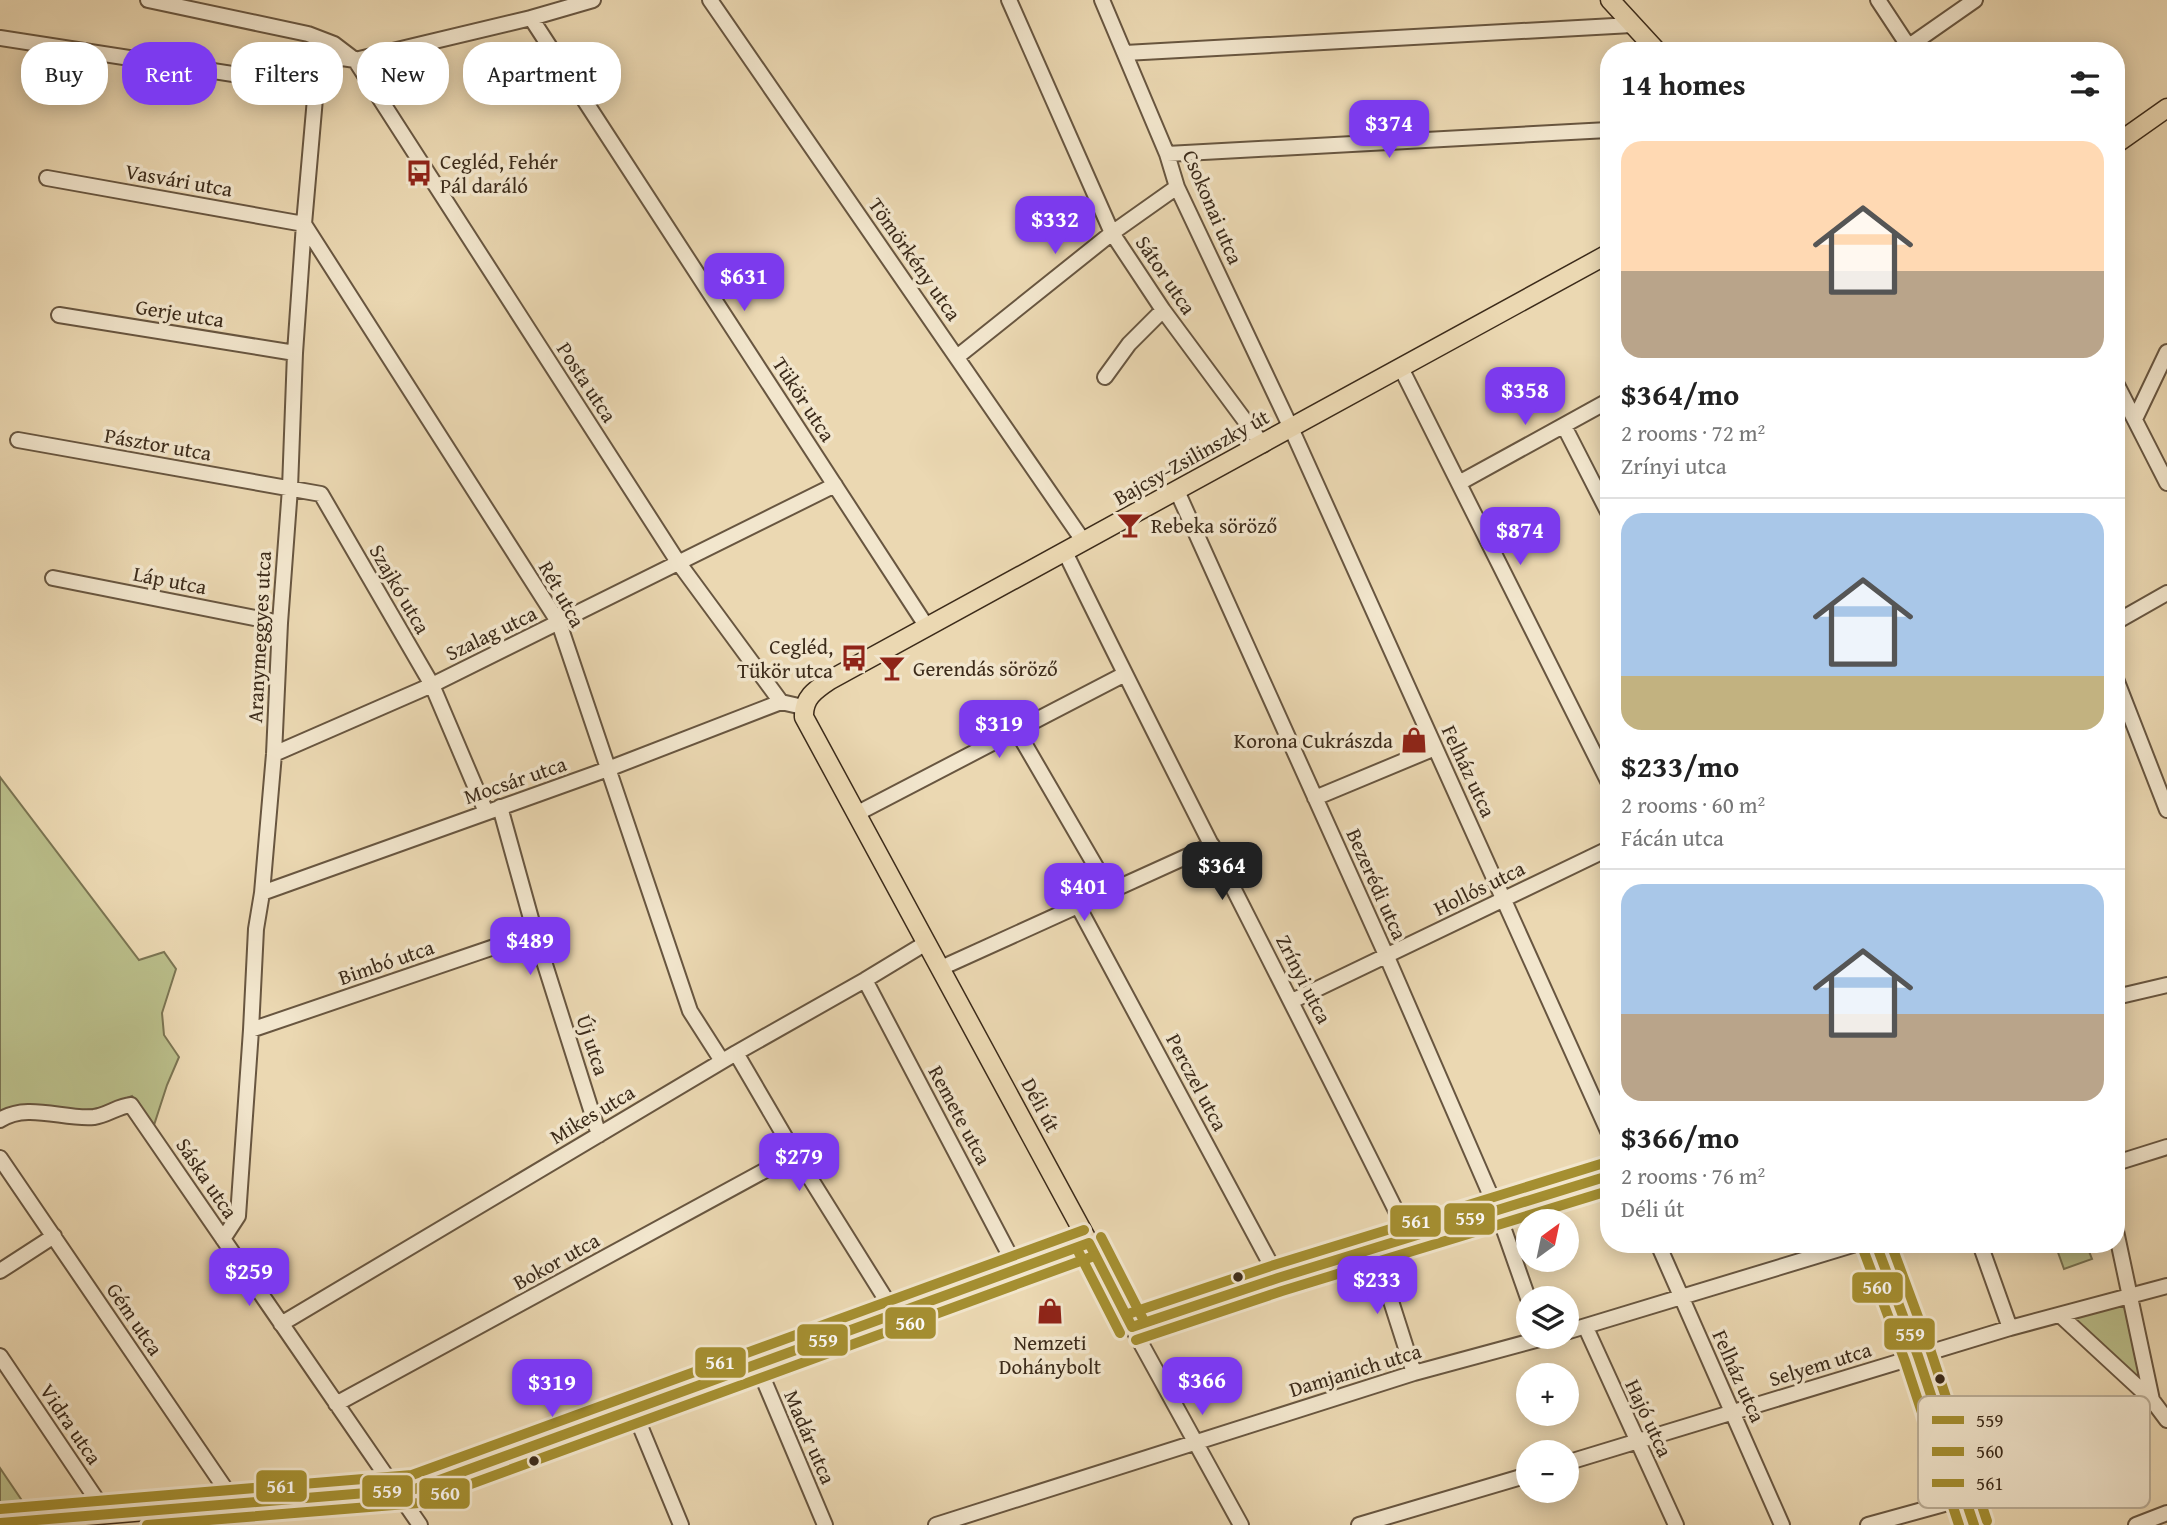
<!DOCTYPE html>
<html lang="en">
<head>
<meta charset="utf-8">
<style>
  :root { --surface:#fff; --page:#f2f2f2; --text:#222; --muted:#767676; --line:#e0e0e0; --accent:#7c3aed }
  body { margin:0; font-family:"Gentium Book Plus",serif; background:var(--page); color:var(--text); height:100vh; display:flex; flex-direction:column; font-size:26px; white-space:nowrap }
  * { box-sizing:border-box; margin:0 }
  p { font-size:23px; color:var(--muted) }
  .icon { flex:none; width:38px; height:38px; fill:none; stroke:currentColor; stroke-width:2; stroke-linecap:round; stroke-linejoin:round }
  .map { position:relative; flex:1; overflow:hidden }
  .details { position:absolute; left:1600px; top:42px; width:525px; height:1211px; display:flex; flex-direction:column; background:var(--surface); border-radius:28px; box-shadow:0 4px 18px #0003 }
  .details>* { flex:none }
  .guide { position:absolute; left:21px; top:42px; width:665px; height:63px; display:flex; gap:14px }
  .needle { width:46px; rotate:33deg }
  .controls { position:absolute; left:1516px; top:1209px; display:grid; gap:14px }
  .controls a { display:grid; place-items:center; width:63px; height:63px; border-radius:50%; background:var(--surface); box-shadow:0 4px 18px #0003; font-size:35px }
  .price { position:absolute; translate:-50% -60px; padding:0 16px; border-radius:14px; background:var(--accent); color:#fff; font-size:23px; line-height:46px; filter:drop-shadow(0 2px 4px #0008) }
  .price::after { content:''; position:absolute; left:50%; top:42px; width:21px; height:16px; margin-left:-10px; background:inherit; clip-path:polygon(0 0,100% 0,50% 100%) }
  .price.current { background:#222; color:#fff }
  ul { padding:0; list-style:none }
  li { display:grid; align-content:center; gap:14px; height:371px; padding:0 21px }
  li+li { border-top:2px solid var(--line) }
  li span { display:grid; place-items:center; height:217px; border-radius:21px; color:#555 }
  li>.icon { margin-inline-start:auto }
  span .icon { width:126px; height:126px; fill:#fffc; stroke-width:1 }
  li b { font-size:30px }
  h2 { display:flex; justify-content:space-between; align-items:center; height:84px; padding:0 21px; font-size:30px }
  .tag { padding:0 24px; border-radius:28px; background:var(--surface); box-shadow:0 4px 18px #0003; font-size:24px; line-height:63px }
  .tag.current { background:var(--accent); color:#fff }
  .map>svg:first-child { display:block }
  .green { fill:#babe8a; stroke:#7b7452; stroke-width:2 }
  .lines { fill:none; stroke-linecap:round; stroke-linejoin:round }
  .minor-casing { stroke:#685640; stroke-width:18 }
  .major-casing { stroke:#3c2b1a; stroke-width:21 }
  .minor { stroke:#f2e6cd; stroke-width:14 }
  .major { stroke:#ebd8b2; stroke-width:18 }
  .bus-1-casing { stroke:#f2e6cd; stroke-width:16 }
  .bus-2-casing { stroke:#f2e6cd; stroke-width:16 }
  .bus-3-casing { stroke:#f2e6cd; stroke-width:16 }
  .bus-1 { stroke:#a58f31; stroke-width:10 }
  .bus-2 { stroke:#a58f31; stroke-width:10 }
  .bus-3 { stroke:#a58f31; stroke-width:10 }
  .bus-dot { fill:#3c2b1a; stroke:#f2e6cd; stroke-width:2.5 }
  .labels { text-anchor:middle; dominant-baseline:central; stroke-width:7; stroke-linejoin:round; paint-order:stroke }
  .poi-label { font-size:21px; fill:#3c2b1a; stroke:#f2e6cd; text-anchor:start }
  .street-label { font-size:21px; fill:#3c2b1a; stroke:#f2e6cd }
  .key { fill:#f2e6cd; stroke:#bbae97; stroke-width:2 }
  .key-label { font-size:19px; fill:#3c2b1a }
  .line-badge { stroke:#f2e6cd; stroke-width:2.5 }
  .badge-label { font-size:19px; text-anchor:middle; font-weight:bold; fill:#fff }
</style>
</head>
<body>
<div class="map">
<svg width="2167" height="1525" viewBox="0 0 2167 1525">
  <rect width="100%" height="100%" fill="#ebd8b2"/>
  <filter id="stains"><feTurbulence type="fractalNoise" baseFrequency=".00286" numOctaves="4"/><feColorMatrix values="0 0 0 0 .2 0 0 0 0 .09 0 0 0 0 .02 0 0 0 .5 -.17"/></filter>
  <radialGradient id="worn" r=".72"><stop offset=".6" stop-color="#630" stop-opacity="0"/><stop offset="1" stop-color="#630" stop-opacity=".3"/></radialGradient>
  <path class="green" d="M0 777 139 960 164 952 176 969 162 1013 164 1035 179 1057 167 1085 154 1125 132 1096C108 1106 96 1111 69 1111 45 1110 22 1100 0 1113Z
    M2055 1244H2086L2092 1259 2064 1269Z
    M2130 1298 2149 1394 2064 1316Z
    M0 1468 27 1508 0 1511Z"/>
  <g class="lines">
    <g class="minor-casing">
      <path id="minor" d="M148 0 308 34 334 44 355 60 678 562 781 702 803 707
        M710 0 1084 542
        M1009 0 1112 233 1163 310 1263 445
        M1102 0 1167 154 1177 187 1291 428 1608 1131
        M1878 0 1909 47
        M531 18 927 627
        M0 38 316 87
        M1902 51 1975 0
        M1125 53 1632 25
        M1167 154 1608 130
        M47 178 304 224 559 623 690 1011 722 1061
        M59 315 295 353
        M957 357 1112 233 1177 187
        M1401 368 1608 781
        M1105 377 1129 344 1163 310
        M2116 383 2167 483
        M2135 419 2167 352
        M1564 426 1608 512
        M18 440 321 494 432 685 486 812
        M1459 483 1608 401
        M1177 491 1387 957 1497 1210 1528 1298
        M1065 552C1177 782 1296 1008 1409 1237
        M53 578 280 623
        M2116 622 2167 593
        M2116 679 2167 810
        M1017 731 1110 891
        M274 754 432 685 835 485
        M1315 798 1435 748
        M500 807 535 933 599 1135
        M856 814 1125 674
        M262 893 608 769 781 702
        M1078 906 1278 1278
        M941 968 1212 845
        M865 980 1018 1271
        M2116 997 2167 985
        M1292 1001 1608 849
        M251 1030 535 933
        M736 1053 795 1154 895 1314
        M0 1120C27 1102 64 1120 94 1117 108 1115 118 1106 131 1105L420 1525
        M0 1158 235 1503
        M2116 1163 2167 1147
        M2116 1231 2152 1400
        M223 1239 238 1216 251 1030 256 929 262 893 274 754 280 623 290 488 295 353 304 224 316 87 331 62 342 58 355 60 531 18 593 0
        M1089 1243 1132 1327 1241 1525
        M1658 1244 1782 1525
        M1876 1244 1918 1356 1974 1525
        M1980 1244 2010 1328
        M1374 1248 1414 1373
        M0 1271 54 1236
        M2060 1315 2152 1400 2167 1420
        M281 1324 736 1053 865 980 926 943
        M1132 1327 1278 1278 1608 1176
        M1586 1328 1676 1525
        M1566 1332 1856 1244
        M0 1356 107 1515
        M757 1364 825 1525
        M336 1404 795 1154
        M633 1409 681 1525
        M1566 1463 2010 1328 2167 1286
        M936 1525 1414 1373 1547 1337
        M1359 1525 1528 1475
        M1868 1525 1966 1498
        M2136 1525 2167 1513"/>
    </g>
    <g class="major-casing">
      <path id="major" d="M1610 0 1657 51
        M2116 144 2167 108
        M0 1523 415 1489 1089 1243 804 717C803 698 815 690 830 680L1608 254"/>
    </g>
    <use href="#minor" class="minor"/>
    <use href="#major" class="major"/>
    <g class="bus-1-casing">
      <path id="bus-1" d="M1089 1243 1132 1327
        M1876 1244 1918 1356 1974 1525
        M1132 1327 1278 1278 1608 1176
        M0 1523 415 1489 1089 1243"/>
    </g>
    <g class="bus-2-casing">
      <path id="bus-2" d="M1077 1249 1120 1333
        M1863 1249 1905 1361 1959 1525
        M1136 1340 1282 1291 1608 1191
        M147 1525 419 1503 1094 1256"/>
    </g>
    <g class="bus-3-casing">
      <path id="bus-3" d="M1101 1237 1144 1321
        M1891 1244 1931 1352 1987 1521
        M1128 1314 1274 1265 1604 1163
        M0 1509 412 1475 1084 1230"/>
    </g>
    <use href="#bus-1" class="bus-1"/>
    <use href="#bus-2" class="bus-2"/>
    <use href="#bus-3" class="bus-3"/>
  </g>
  <defs>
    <g id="bus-bare" transform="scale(2.1)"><path d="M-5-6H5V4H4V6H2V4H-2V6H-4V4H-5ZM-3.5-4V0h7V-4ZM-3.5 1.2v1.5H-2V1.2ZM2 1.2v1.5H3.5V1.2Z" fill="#8f2418" stroke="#f2e6cd" stroke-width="2.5" paint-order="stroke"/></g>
    <g id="bar-bare" transform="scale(2.1)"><path d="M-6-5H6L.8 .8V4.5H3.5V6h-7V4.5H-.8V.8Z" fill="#8f2418" stroke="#f2e6cd" stroke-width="2.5" paint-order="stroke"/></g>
    <g id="shop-bare" transform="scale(2.1)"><path d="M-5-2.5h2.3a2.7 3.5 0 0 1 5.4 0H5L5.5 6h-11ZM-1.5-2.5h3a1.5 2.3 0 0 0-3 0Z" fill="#8f2418" stroke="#f2e6cd" stroke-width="2.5" paint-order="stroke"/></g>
  </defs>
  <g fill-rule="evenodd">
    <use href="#bus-bare" x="419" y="173"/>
    <use href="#bar-bare" x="1130" y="525"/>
    <use href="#bus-bare" x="854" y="658"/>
    <use href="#bar-bare" x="892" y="668"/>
    <use href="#shop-bare" x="1414" y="740"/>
    <use href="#shop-bare" x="1050" y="1311"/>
  </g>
  <g class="bus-dot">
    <circle cx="1238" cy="1277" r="6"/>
    <circle cx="1940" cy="1379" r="6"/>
    <circle cx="534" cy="1461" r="6"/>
  </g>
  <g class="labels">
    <g class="poi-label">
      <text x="440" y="161">Cegléd, Fehér<tspan x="440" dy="24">Pál daráló</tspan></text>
      <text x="1151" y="525">Rebeka söröző</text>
      <text x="833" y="646" text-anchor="end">Cegléd,<tspan x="833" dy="24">Tükör utca</tspan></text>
      <text x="913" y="668">Gerendás söröző</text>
      <text x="1393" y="740" text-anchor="end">Korona Cukrászda</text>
      <text x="1050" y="1342" text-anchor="middle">Nemzeti<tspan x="1050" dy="24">Dohánybolt</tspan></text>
    </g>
    <g class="street-label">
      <text transform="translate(179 180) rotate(10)">Vasvári utca</text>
      <text transform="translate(1213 207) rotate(67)">Csokonai utca</text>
      <text transform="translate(915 259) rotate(55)">Tömörkény utca</text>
      <text transform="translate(1166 275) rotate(56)">Sátor utca</text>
      <text transform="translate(180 313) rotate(9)">Gerje utca</text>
      <text transform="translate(587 382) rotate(57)">Posta utca</text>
      <text transform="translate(804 399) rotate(57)">Tükör utca</text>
      <text transform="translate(158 444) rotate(10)">Pásztor utca</text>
      <text transform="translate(1191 457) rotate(-29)">Bajcsy-Zsilinszky út</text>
      <text transform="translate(170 580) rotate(11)">Láp utca</text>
      <text transform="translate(400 589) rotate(60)">Szajkó utca</text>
      <text transform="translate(562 594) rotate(61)">Rét utca</text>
      <text transform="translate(491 633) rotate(-26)">Szalag utca</text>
      <text transform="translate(259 637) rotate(-87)">Aranymeggyes utca</text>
      <text transform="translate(1469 771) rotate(65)">Felház utca</text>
      <text transform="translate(515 780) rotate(-19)">Mocsár utca</text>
      <text transform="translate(1377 884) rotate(66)">Bezerédi utca</text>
      <text transform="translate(1479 888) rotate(-26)">Hollós utca</text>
      <text transform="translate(386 962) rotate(-19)">Bimbó utca</text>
      <text transform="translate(1304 979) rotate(63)">Zrínyi utca</text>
      <text transform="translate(593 1045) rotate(72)">Új utca</text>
      <text transform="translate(1197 1082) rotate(62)">Perczel utca</text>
      <text transform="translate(1041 1105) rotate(62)">Déli út</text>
      <text transform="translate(592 1114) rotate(-31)">Mikes utca</text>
      <text transform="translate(960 1115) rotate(62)">Remete utca</text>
      <text transform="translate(207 1178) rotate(56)">Sáska utca</text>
      <text transform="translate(556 1261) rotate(-29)">Bokor utca</text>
      <text transform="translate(135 1319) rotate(56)">Gém utca</text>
      <text transform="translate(1820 1364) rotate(-17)">Selyem utca</text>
      <text transform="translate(1355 1370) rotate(-17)">Damjanich utca</text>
      <text transform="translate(1739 1376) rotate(66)">Felház utca</text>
      <text transform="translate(1649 1418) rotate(65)">Hajó utca</text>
      <text transform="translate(71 1424) rotate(56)">Vidra utca</text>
      <text transform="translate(810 1437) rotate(67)">Madár utca</text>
    </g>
  </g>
  <rect x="1918" y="1396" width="232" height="112" rx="10" class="key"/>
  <rect x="1932" y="1416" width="32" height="8" fill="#a58f31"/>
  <rect x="1932" y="1447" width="32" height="9" fill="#a58f31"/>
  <rect x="1932" y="1479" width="32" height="8" fill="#a58f31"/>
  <g class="key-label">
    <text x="1976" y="1427">559</text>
    <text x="1976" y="1458">560</text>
    <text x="1976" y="1490">561</text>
  </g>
  <g class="line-badge">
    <rect x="1443" y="1202" width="53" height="34" rx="7" fill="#a58f31"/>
    <rect x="1389" y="1204" width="53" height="34" rx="7" fill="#a58f31"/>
    <rect x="1851" y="1271" width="53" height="33" rx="7" fill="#a58f31"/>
    <rect x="884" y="1306" width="53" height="34" rx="7" fill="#a58f31"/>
    <rect x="1883" y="1317" width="53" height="34" rx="7" fill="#a58f31"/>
    <rect x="796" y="1323" width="53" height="34" rx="7" fill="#a58f31"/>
    <rect x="694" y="1346" width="53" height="33" rx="7" fill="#a58f31"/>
    <rect x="255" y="1469" width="53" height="34" rx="7" fill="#a58f31"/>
    <rect x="361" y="1474" width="53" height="34" rx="7" fill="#a58f31"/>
    <rect x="418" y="1477" width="53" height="33" rx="7" fill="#a58f31"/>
  </g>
  <g class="badge-label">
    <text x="1470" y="1225">559</text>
    <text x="1416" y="1228">561</text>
    <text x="1877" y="1294">560</text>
    <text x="910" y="1330">560</text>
    <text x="1910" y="1341">559</text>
    <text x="823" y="1347">559</text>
    <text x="720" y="1369">561</text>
    <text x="281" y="1493">561</text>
    <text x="387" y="1498">559</text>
    <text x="445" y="1500">560</text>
  </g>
  <rect width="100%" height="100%" filter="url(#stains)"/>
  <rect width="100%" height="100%" fill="url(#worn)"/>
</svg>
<div class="controls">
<a><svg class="needle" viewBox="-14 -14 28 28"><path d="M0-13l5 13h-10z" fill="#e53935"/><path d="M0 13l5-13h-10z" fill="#767676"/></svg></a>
<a><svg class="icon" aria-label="layers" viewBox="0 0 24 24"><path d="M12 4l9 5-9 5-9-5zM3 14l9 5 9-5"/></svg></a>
<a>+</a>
<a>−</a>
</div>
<b class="price" style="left:1389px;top:160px">$374</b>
<b class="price" style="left:1055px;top:256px">$332</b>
<b class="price" style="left:744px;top:313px">$631</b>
<b class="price" style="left:1525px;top:427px">$358</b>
<b class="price" style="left:1520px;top:567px">$874</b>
<b class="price" style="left:999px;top:760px">$319</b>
<b class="price current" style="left:1222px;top:902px">$364</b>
<b class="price" style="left:1084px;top:923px">$401</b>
<b class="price" style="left:530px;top:977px">$489</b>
<b class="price" style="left:799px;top:1193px">$279</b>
<b class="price" style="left:249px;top:1308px">$259</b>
<b class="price" style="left:1377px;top:1316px">$233</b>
<b class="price" style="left:1202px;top:1417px">$366</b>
<b class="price" style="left:552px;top:1419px">$319</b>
<div class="guide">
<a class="tag">Buy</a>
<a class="tag current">Rent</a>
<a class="tag">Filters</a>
<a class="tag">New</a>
<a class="tag">Apartment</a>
</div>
<section class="details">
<h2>14 homes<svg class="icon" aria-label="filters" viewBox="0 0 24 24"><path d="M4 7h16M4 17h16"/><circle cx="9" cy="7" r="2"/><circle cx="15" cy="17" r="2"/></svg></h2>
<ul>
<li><span style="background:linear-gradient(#ffd9b3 60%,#b9a48a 0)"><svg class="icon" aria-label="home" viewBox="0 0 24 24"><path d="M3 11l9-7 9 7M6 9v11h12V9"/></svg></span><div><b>$364/mo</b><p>2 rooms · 72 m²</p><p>Zrínyi utca</p></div></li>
<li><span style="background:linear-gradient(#a9c7e8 75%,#c2b280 0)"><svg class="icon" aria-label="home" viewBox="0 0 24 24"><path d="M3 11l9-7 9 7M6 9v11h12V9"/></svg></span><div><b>$233/mo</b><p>2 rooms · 60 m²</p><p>Fácán utca</p></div></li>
<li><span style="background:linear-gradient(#a9c7e8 60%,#b9a48a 0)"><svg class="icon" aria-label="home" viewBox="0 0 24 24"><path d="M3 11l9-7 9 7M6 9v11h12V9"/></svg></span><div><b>$366/mo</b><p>2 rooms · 76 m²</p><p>Déli út</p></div></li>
</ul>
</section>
</div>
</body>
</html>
